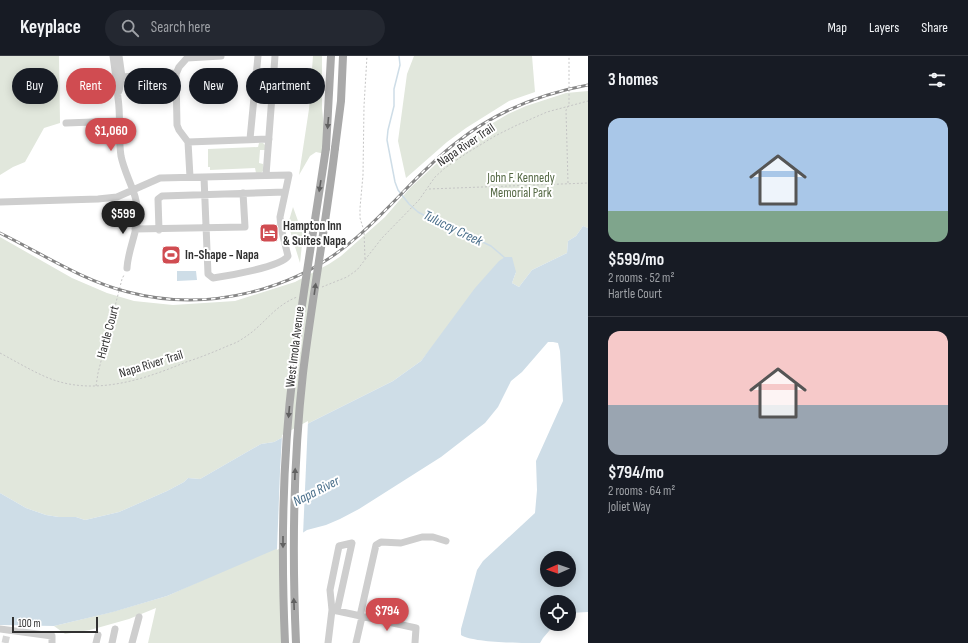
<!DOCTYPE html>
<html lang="en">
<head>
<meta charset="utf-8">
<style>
  :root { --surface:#171b24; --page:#242831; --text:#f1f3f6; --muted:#9ea1a6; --line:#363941; --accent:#d04c51 }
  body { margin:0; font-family:"Sofia Sans Condensed",sans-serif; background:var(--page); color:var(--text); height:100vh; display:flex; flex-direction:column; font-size:15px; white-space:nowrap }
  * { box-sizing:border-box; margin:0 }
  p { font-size:13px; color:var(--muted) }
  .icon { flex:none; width:22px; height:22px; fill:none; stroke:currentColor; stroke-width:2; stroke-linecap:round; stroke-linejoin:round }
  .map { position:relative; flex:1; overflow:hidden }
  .drawer { display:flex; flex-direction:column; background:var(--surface); width:380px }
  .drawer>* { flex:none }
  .banner { position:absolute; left:12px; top:12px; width:380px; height:36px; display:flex; gap:8px }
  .needle { width:26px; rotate:268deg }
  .controls { position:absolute; left:540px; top:495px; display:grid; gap:8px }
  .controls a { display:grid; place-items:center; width:36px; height:36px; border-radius:50%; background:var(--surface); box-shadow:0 2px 10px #0003; font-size:20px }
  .scale { position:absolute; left:12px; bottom:10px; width:86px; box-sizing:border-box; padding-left:4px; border:2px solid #313131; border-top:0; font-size:11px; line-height:14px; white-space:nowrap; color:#313131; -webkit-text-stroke:3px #fff; paint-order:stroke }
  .price { position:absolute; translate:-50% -34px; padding:0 9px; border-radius:14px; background:var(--accent); color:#fff; font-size:13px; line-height:26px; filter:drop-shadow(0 1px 2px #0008) }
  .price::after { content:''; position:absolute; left:50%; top:24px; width:12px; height:9px; margin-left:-6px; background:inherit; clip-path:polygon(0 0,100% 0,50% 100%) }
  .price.active { background:#222; color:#fff }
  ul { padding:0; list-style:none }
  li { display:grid; align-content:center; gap:8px; height:212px; padding:0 20px }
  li+li { border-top:1px solid var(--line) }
  li span { display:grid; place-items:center; height:124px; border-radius:12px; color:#555 }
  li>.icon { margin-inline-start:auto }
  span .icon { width:72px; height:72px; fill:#fffc; stroke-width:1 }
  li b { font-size:17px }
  h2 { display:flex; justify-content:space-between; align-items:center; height:48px; padding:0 20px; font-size:17px }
  .tag { padding:0 14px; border-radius:18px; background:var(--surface); box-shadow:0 2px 10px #0003; font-size:14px; line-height:36px }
  .tag.active { background:var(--accent); color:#fff }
  header { display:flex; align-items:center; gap:24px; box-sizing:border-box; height:56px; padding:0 20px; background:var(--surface); border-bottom:1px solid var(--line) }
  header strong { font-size:19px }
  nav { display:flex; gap:22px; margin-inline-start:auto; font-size:14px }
  .search { width:280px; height:36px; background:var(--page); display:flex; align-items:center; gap:10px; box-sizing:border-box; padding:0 14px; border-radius:22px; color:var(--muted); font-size:15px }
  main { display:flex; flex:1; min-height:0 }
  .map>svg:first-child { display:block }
  .green { fill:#e1e7dc }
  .water { fill:#cedde7; fill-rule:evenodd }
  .pier { fill:#fff }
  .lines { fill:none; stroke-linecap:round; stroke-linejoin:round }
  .stream { stroke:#cedde7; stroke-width:1.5 }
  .minor-tunnel { stroke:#d6d6d6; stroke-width:7; stroke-dasharray:7 3.5; stroke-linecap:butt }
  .path { stroke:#c5c5c5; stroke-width:1; stroke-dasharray:2 2; stroke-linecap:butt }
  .minor { stroke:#cecece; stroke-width:7 }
  .major { stroke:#a9a9a9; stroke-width:8 }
  .rail-casing { stroke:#868686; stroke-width:3 }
  .rail { stroke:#fff; stroke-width:1.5; stroke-dasharray:4.5; stroke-linecap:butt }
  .major-bridge { stroke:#a9a9a9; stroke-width:8 }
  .oneway { fill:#616161 }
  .labels { text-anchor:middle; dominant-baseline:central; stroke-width:4; stroke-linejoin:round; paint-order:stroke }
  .street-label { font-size:13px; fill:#313131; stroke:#fff }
  .park-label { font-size:13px; fill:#546844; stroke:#fff }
  .poi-label { font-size:13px; font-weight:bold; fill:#313131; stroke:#fff; text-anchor:start }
  .water-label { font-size:14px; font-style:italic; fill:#496e8a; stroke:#fff }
</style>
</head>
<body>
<header>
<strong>Keyplace</strong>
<div class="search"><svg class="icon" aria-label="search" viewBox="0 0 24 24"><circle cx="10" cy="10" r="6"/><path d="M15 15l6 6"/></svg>Search here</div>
<nav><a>Map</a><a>Layers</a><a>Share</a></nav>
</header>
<main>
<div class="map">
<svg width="588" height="587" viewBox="0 0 588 587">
  <rect width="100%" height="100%" fill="#fff"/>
  <path class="green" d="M0 0H59L60 67 44 72 25 106 13 111 0 119Z
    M313 0H322V52L326 92 325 98 316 96 310 100 299 119 309 53Z
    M414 0H532L535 36 509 45 466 72 447 86 406 122 398 85 407 18Z
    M588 35V172L583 170 576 180 568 185 567 197 532 214 519 231 512 227 516 216 448 271 421 305 393 325 311 366 274 386 261 388 200 423 188 422 184 426 167 435 119 456 85 464 76 461H59L46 459 26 452 0 437V181L72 222 107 237 134 245 173 249 235 245 295 226 329 208 341 200 385 161 410 132 450 95 471 80 508 58 526 50 566 37Z
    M259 87H263L265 89V94H260L259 107 263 108V115L261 117H256L255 112 210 114V111H208V93L258 91Z
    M293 151 303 179 300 207 288 168Z
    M283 488 285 587H148L156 552 129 563 90 574 65 578 54 570 112 556 167 540Z"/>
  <path class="water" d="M583 170 588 172V556L569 557V546H547V568H555L543 582 540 587C523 587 473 587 461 579V573L477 514 483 505 535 457 537 434 536 405 563 345 560 295 558 287 553 286H548L522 316 511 325 498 351 485 367 441 401 359 453 340 463 326 469 307 474 281 491 167 540 113 556 54 570 0 569V437L26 452 46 459 59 461H76L85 464 119 456 167 435 184 426 188 422 200 423 261 388 274 386 311 366 393 325 421 305 475 232 499 205 505 201H512L516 216 512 227 519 231 532 214 567 197 568 185 576 180ZM547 502H569V524H547Z
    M177 215H196L197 224 177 225Z"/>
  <path class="pier" d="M308 365 303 479 277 494 280 416 282 379Z"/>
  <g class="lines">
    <path class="stream" d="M399 0 400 9 394 33V50L388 74 387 84 395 126 398 134 409 148 418 156 448 172 472 181 491 190 505 202"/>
    <path class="minor-tunnel" d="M5 587 7 578"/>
    <path class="path" d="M568 127 566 54 569 49V0
      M429 133 588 127
      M365 203 364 175 360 162V152L363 119 364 50 367 0
      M322 231 347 221 357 214 382 182 419 144 435 121 445 112 467 97 495 80 515 70 547 56 588 45
      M0 297C15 305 30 314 46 321 92 341 143 324 186 306 199 302 211 297 223 292 229 289 237 287 242 283 264 270 272 251 297 241
      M96 330 98 317 122 223 124 219"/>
    <path class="minor" d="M113 0C115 14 117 28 118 42 121 61 118 81 121 100 125 120 138 138 138 159 137 177 128 194 127 212
      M119 0 122 21 119 35
      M122 21 171 17 176 18
      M66 67 119 65
      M250 83 258 0
      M188 86 269 83
      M266 119 275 0
      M190 121 188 86 179 74 177 69 176 18 179 11 187 2 221 0
      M0 146 98 143 117 141 160 122 289 119 280 161 281 172 288 200C281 211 227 220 213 222L208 218 204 121
      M135 173 245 171 243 137
      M159 174 158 143 162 140 285 136
      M333 554 416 572 415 587
      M360 560 376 489 381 486 401 487 422 481H433L446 485
      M0 573 52 580V587
      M96 587 98 579
      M112 587 115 573
      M132 587 139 561
      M328 587 332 554 330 534 339 490 352 487 337 555
      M356 587 362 561"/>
    <path class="major" d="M326 92 331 0
      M335 92 341 45 343 0"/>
    <g class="rail-casing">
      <path id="rail" d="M0 177C43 198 81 224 128 236 207 257 296 235 357 181 392 151 420 114 457 86 495 56 540 38 588 29"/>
    </g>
    <use href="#rail" class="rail"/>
    <path class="major-bridge" d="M285 587C281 497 282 406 293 316 302 241 315 166 326 92
      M296 587C292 497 293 407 303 317 312 242 326 168 335 92"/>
  </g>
  <defs><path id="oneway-solid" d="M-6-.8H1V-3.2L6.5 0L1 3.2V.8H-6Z"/></defs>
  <g class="oneway">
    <use href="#oneway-solid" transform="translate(328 67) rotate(95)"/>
    <use href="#oneway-solid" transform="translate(320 130) rotate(99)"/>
    <use href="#oneway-solid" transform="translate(315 233) rotate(-82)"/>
    <use href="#oneway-solid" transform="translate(289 356) rotate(95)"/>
    <use href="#oneway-solid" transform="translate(295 418) rotate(-88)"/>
    <use href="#oneway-solid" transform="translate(283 486) rotate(90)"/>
    <use href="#oneway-solid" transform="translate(294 548) rotate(-92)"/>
  </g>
  <defs>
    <g id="hotel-square" transform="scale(1)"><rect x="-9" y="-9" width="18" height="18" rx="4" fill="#d04c51" stroke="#fff"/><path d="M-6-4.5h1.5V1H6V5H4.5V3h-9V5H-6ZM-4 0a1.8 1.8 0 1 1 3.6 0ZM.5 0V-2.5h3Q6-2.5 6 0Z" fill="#fff"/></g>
    <g id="stadium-square" transform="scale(1)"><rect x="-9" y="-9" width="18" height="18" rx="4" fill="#d04c51" stroke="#fff"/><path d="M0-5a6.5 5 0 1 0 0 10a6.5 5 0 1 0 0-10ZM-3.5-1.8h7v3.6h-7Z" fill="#fff"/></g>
  </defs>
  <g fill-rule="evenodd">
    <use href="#hotel-square" x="269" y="177"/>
    <use href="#stadium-square" x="171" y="199"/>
  </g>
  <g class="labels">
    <g class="street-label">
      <text transform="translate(466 89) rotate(-34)">Napa River Trail</text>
      <text transform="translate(108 276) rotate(-75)">Hartle Court</text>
      <text transform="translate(295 291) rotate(-83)">West Imola Avenue</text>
      <text transform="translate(151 308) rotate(-17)">Napa River Trail</text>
    </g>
    <g class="park-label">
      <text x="521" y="122">John F. Kennedy<tspan x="521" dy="15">Memorial Park</tspan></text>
    </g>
    <g class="poi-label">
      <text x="283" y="170">Hampton Inn<tspan x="283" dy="15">&amp; Suites Napa</tspan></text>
      <text x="185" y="199">In-Shape - Napa</text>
    </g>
    <g class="water-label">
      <text transform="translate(453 172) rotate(26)">Tulucay Creek</text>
      <text transform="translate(316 435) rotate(-27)">Napa River</text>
    </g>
  </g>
</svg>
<div class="controls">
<a><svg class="needle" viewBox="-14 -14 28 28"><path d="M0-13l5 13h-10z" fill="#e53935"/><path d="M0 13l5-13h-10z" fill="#9ea1a6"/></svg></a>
<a><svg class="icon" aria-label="locate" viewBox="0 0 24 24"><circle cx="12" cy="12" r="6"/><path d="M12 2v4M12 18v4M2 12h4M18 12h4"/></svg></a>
</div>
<div class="scale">100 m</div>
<b class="price" style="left:111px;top:96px">$1,060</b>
<b class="price active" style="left:123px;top:179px">$599</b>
<b class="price" style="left:387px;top:576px">$794</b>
<div class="banner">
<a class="tag">Buy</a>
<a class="tag active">Rent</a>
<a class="tag">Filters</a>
<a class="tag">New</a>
<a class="tag">Apartment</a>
</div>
</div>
<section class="drawer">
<h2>3 homes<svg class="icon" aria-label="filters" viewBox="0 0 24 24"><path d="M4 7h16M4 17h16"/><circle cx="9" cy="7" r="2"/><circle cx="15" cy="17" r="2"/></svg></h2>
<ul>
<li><span style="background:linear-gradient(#a9c7e8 75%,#7fa58c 0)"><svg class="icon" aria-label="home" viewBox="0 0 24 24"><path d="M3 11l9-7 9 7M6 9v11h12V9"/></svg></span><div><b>$599/mo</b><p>2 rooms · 52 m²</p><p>Hartle Court</p></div></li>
<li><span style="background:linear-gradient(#f6c9c9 60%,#9aa5b1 0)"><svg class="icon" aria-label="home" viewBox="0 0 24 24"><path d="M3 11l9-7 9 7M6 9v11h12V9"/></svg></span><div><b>$794/mo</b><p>2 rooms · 64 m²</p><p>Joliet Way</p></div></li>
</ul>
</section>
</main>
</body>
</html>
